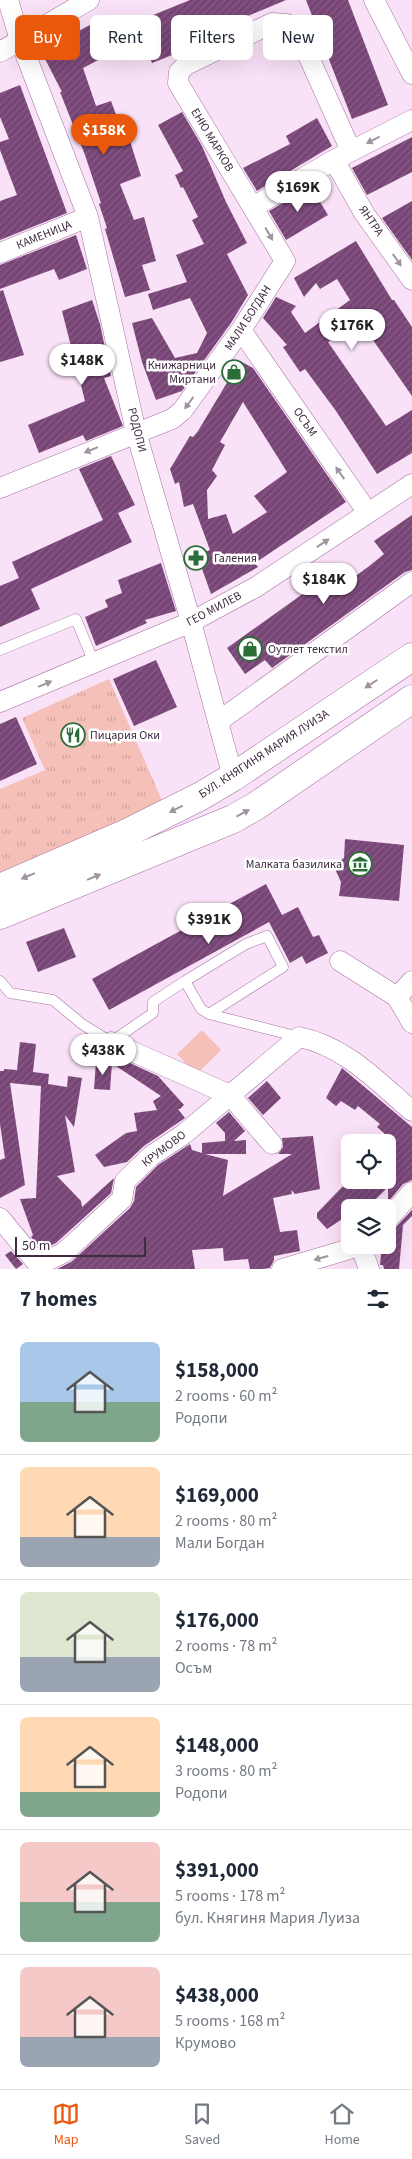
<!DOCTYPE html>
<html lang="en">
<head>
<meta charset="utf-8">
<style>
  :root { --surface:#fff; --page:#f6f6f7; --text:#1f2937; --muted:#747a83; --line:#e0e1e3; --accent:#ea580c }
  body { margin:0; font-family:"Source Sans 3",sans-serif; background:var(--page); color:var(--text); height:100vh; display:flex; flex-direction:column; font-size:19px; white-space:nowrap }
  * { box-sizing:border-box; margin:0 }
  p { font-size:16px; color:var(--muted) }
  .icon { flex:none; width:28px; height:28px; fill:none; stroke:currentColor; stroke-width:2; stroke-linecap:round; stroke-linejoin:round }
  .map { position:relative; height:1269px; overflow:hidden }
  .side { display:flex; flex-direction:column; background:var(--surface); flex:1 }
  .side>* { flex:none }
  .banner { position:absolute; left:15px; top:15px; width:382px; height:45px; display:flex; gap:10px }
  .fabs { position:absolute; left:341px; top:1134px; display:grid; gap:10px }
  .fabs a { display:grid; place-items:center; width:55px; height:55px; border-radius:8px; background:var(--surface); box-shadow:0 5px 20px #0002; font-size:25px }
  .scale { position:absolute; left:15px; bottom:12px; width:131px; box-sizing:border-box; padding-left:5px; border:2px solid #402a40; border-top:0; font-size:14px; line-height:18px; white-space:nowrap; color:#402a40; -webkit-text-stroke:4px #fff; paint-order:stroke }
  .price { position:absolute; translate:-50% -42px; padding:0 11px; border-radius:18px; background:#fff; color:#222; font-size:16px; line-height:32px; filter:drop-shadow(0 1px 2px #0008) }
  .price::after { content:''; position:absolute; left:50%; top:30px; width:15px; height:11px; margin-left:-8px; background:inherit; clip-path:polygon(0 0,100% 0,50% 100%) }
  .price.on { background:var(--accent); color:#fff }
  ul { padding:0; list-style:none }
  li { display:flex; align-items:center; gap:15px; height:125px; padding:0 20px }
  li+li { border-top:1px solid var(--line) }
  li span { display:grid; place-items:center; flex:none; width:140px; height:100px; border-radius:8px; color:#555 }
  li>.icon { margin-inline-start:auto }
  span .icon { width:60px; height:60px; fill:#fffc; stroke-width:1 }
  li b { font-size:21px }
  h2 { display:flex; justify-content:space-between; align-items:center; height:60px; padding:0 20px; font-size:21px }
  .tag { padding:0 18px; border-radius:8px; background:var(--surface); box-shadow:0 5px 20px #0002; font-size:18px; line-height:45px }
  .tag.on { background:var(--accent); color:#fff }
  .menu { display:flex; justify-content:space-around; align-items:center; height:70px; border-top:1px solid var(--line); background:var(--surface); font-size:14px; color:var(--muted) }
  .menu a { display:grid; justify-items:center; gap:2px }
  .menu .on { color:var(--accent) }
  .map>svg:first-child { display:block }
  .grass { fill:url(#grass-tufts) }
  .garden { fill:#f5c0b8 }
  .building { fill:url(#building-hatch); fill-rule:evenodd }
  .lines { fill:none; stroke-linecap:round; stroke-linejoin:round }
  .lane-casing { stroke:#a470a3; stroke-width:11 }
  .street-casing { stroke:#a470a3; stroke-width:21 }
  .secondary-casing { stroke:#a470a3; stroke-width:29 }
  .lane { stroke:#fff; stroke-width:10 }
  .street { stroke:#fff; stroke-width:20 }
  .secondary { stroke:#fff; stroke-width:28 }
  .oneway { fill:#a094a0 }
  .labels { text-anchor:middle; dominant-baseline:central; stroke-width:5; stroke-linejoin:round; paint-order:stroke }
  .street-label { font-size:12px; fill:#402a40; stroke:#fff }
  .poi-label { font-size:12px; fill:#402a40; stroke:#fff; text-anchor:start }
</style>
</head>
<body>
<div class="map">
<svg width="412" height="1269" viewBox="0 0 412 1269">
  <defs>
    <pattern id="grass-tufts" width="24" height="20" patternUnits="userSpaceOnUse" patternTransform="scale(1.25)"><rect width="24" height="20" fill="#f5c0b8"/><path d="M3 7l-1-3M5 7V3M7 7l1-3M15 17l-1-3M17 17v-4M19 17l1-3" fill="none" stroke="#d3a59f"/></pattern>
    <pattern id="building-hatch" width="6" height="6" patternUnits="userSpaceOnUse" patternTransform="scale(1.25)"><rect width="6" height="6" fill="#784577"/><path d="M-1 1l2-2M0 6l6-6M5 7l2-2" fill="none" stroke="#885d87"/></pattern>
  </defs>
  <rect width="100%" height="100%" fill="#f9e1f7"/>
  <path class="grass" d="M109 679 164 805 0 877V789L45 770 22 718Z"/>
  <path class="garden" d="M202 1030 221 1050 196 1075 177 1054Z"/>
  <path class="building" d="M190 0H286L212 31 215 38 152 63 136 22Z
    M306 0H348L388 105 352 119Z
    M90 25 106 56 83 68 96 106 111 101 126 142 130 141 141 176 120 184 134 220 144 217 156 261 142 265 150 290 125 297 105 229 107 228 99 204 101 203 85 155 60 92H62L41 51Z
    M20 85 67 213 0 240V201L17 195 0 150V142L9 139 0 117V93Z
    M182 112 202 146 226 202 247 243 227 254 248 295 231 323 182 391 156 400 142 362 132 323 152 318 175 358 197 353 207 333 190 298 153 310 148 294 187 282 176 255 204 244 192 220 198 217 183 187 181 188 175 175 183 171 158 125Z
    M317 118 332 146 257 191 243 168 290 144 286 136Z
    M412 137V172L367 195 352 168Z
    M311 187 328 215 286 240 269 211Z
    M412 201V260L382 218Z
    M76 235 87 269 59 280 54 269 0 289V265Z
    M356 241 392 300H394L412 327V396L359 320 328 342 386 426 412 410V453L377 474 336 411 305 369 300 372 283 347 287 345 263 318 276 297 296 306 291 312 305 333 350 300 337 279 320 289 316 283 304 297 294 278Z
    M3 290 24 355 0 362V291Z
    M92 300 100 324 111 376 104 378 123 426 86 441 83 435 39 453 28 425 85 401 62 311Z
    M240 361 253 368 346 502 255 563 258 567 211 594 197 555 210 550 193 504 184 507 179 482 175 484 170 469 190 436 193 437 198 431ZM243 402 287 472 254 496 267 512 233 534 226 514 208 519 207 490 217 476 212 470 225 445 220 442Z
    M111 456 135 505 118 513 132 542 31 589 40 609 0 627V586L19 578 12 562 103 520 79 469Z
    M412 515V570L405 572 272 668 265 660 245 674 227 648 332 573 342 586 368 567 384 554 374 541Z
    M161 563 176 611 145 620 147 623 96 646 85 617 108 607 105 600 122 593 118 580Z
    M156 660 177 707 134 726 113 679Z
    M16 717 37 764 0 781V724Z
    M345 839 404 845 399 901 339 896 341 882 335 869 337 863 344 858Z
    M266 884 282 915 298 907 313 937 319 935 328 953 306 964 302 956 290 963 269 922 109 1010 92 979Z
    M64 928 76 957 38 972 26 942Z
    M20 1042 36 1044 33 1072 49 1074 48 1084 67 1087 68 1076 82 1078 74 1127 65 1115 75 1172 57 1176 81 1201 82 1207 114 1178 111 1193 56 1243 42 1250 31 1237 33 1235 20 1199 36 1198 41 1086 10 1083 25 1185 0 1198V1160L5 1158 0 1124V1071H4V1069L17 1070Z
    M104 1051 158 1076 184 1105 180 1109H178L185 1118 144 1146 127 1162 104 1167 95 1155 126 1133 137 1131 134 1113 157 1110 153 1101 161 1096 101 1056Z
    M96 1062 112 1063 110 1090 94 1089Z
    M342 1068 412 1127V1180L403 1184 388 1202V1187L367 1208H350V1214L327 1229 317 1218V1213L344 1185 350 1180H388V1149L394 1142 377 1127 380 1124 358 1106 355 1110 341 1101 336 1106 326 1098Z
    M267 1081 281 1098 263 1115 248 1098Z
    M229 1112 245 1131 234 1141 246 1140V1154H205L228 1160 223 1196 292 1154H278L283 1147 282 1138 313 1136 320 1189 295 1194 291 1190 292 1194 273 1198 280 1232 297 1230 300 1251 274 1256V1260L270 1268 263 1269H250L248 1259 224 1261 223 1248 192 1250 195 1269H57L71 1262 130 1208 134 1201 136 1187 158 1165 190 1144 192 1150 202 1153V1143L225 1141V1133L216 1123Z
    M412 1210V1216L403 1225 399 1269H384L383 1265H380L382 1245H388V1231L396 1227Z
    M11 1251 23 1264 16 1269 5 1255Z"/>
  <g class="lines">
    <g class="lane-casing">
      <path id="lane" d="M0 650 76 619 94 663
        M0 981 10 993 53 1000 82 1024 111 1042 153 1013V1002L185 981
        M209 1014 201 1009 185 981 246 944 267 936 283 967 209 1014 299 1037"/>
    </g>
    <g class="street-casing">
      <path id="street" d="M8 0 20 40 88 217 136 432 191 622 233 777
        M374 0 412 74
        M0 52 89 0
        M334 160 364 213 412 280
        M253 207 334 160 412 120
        M0 253 88 217
        M241 330 368 513
        M0 488 172 419 182 411 241 330 285 261 178 83 179 72 186 65 272 23 287 24 298 33 351 151
        M0 702 191 622 256 587 412 484
        M219 721 412 582
        M340 961 397 997 412 1023
        M397 997 412 981
        M111 1042 230 1095 272 1144
        M0 1218 42 1269
        M388 1219 412 1192
        M361 1247 369 1269
        M38 1265 63 1253 80 1238 122 1199 125 1181 151 1156 184 1134 299 1037C345 1046 378 1082 412 1111
        M282 1269 363 1245"/>
    </g>
    <g class="secondary-casing">
      <path id="secondary" d="M0 888 129 832 201 796 233 777 412 657
        M0 915 233 819 256 806 412 699"/>
    </g>
    <use href="#lane" class="lane"/>
    <use href="#street" class="street"/>
    <use href="#secondary" class="secondary"/>
  </g>
  <defs><path id="oneway-solid" d="M-6-.8H1V-3.2L6.5 0L1 3.2V.8H-6Z" transform="scale(1.25)"/></defs>
  <g class="oneway">
    <use href="#oneway-solid" transform="translate(373 140) rotate(153)"/>
    <use href="#oneway-solid" transform="translate(269 234) rotate(60)"/>
    <use href="#oneway-solid" transform="translate(397 260) rotate(55)"/>
    <use href="#oneway-solid" transform="translate(189 403) rotate(126)"/>
    <use href="#oneway-solid" transform="translate(91 450) rotate(158)"/>
    <use href="#oneway-solid" transform="translate(340 473) rotate(-125)"/>
    <use href="#oneway-solid" transform="translate(323 543) rotate(-33)"/>
    <use href="#oneway-solid" transform="translate(45 684) rotate(-23)"/>
    <use href="#oneway-solid" transform="translate(371 684) rotate(147)"/>
    <use href="#oneway-solid" transform="translate(176 809) rotate(153)"/>
    <use href="#oneway-solid" transform="translate(243 813) rotate(-28)"/>
    <use href="#oneway-solid" transform="translate(28 876) rotate(157)"/>
    <use href="#oneway-solid" transform="translate(94 877) rotate(-22)"/>
    <use href="#oneway-solid" transform="translate(321 1258) rotate(165)"/>
  </g>
  <defs>
    <g id="shop-ring" transform="scale(1.25)"><circle r="9.5" fill="#fff" stroke="#2c6e38" stroke-width="1.5"/><path d="M-5-2.5h2.3a2.7 3.5 0 0 1 5.4 0H5L5.5 6h-11ZM-1.5-2.5h3a1.5 2.3 0 0 0-3 0Z" fill="#2c6e38"/></g>
    <g id="pharmacy-ring" transform="scale(1.25)"><circle r="9.5" fill="#fff" stroke="#2c6e38" stroke-width="1.5"/><path d="M-2-6h4v4h4v4h-4v4h-4v-4h-4v-4h4Z" fill="#2c6e38"/></g>
    <g id="restaurant-ring" transform="scale(1.25)"><circle r="9.5" fill="#fff" stroke="#2c6e38" stroke-width="1.5"/><path d="M-5-6h1v4h1v-4h1v4h1v-4h1v5L-1.5 .5V6h-2V.5L-5-1ZM5-6V6H3V1.5H1.5Q1.5-4 5-6Z" fill="#2c6e38"/></g>
    <g id="museum-ring" transform="scale(1.25)"><circle r="9.5" fill="#fff" stroke="#2c6e38" stroke-width="1.5"/><path d="M0-6L6-3V-2H-6V-3ZM-5-1h2V3h-2ZM-1-1h2V3h-2ZM3-1h2V3H3ZM-6 4H6V6H-6Z" fill="#2c6e38"/></g>
  </defs>
  <g fill-rule="evenodd">
    <use href="#shop-ring" x="234" y="372"/>
    <use href="#pharmacy-ring" x="196" y="558"/>
    <use href="#shop-ring" x="250" y="649"/>
    <use href="#restaurant-ring" x="73" y="735"/>
    <use href="#museum-ring" x="360" y="864"/>
  </g>
  <g class="labels">
    <g class="street-label">
      <text transform="translate(212 140) rotate(59)">ЕНЮ МАРКОВ</text>
      <text transform="translate(371 221) rotate(56)">ЯНТРА</text>
      <text transform="translate(44 235) rotate(-22)">КАМЕНИЦА</text>
      <text transform="translate(248 318) rotate(-57)">МАЛИ БОГДАН</text>
      <text transform="translate(305 422) rotate(55)">ОСЪМ</text>
      <text transform="translate(137 430) rotate(76)">РОДОПИ</text>
      <text transform="translate(214 609) rotate(-28)">ГЕО МИЛЕВ</text>
      <text transform="translate(264 754) rotate(-33)">БУЛ. КНЯГИНЯ МАРИЯ ЛУИЗА</text>
      <text transform="translate(164 1149) rotate(-37)">КРУМОВО</text>
    </g>
    <g class="poi-label">
      <text x="216" y="365" text-anchor="end">Книжарници<tspan x="216" dy="14">Миртани</tspan></text>
      <text x="214" y="558">Галения</text>
      <text x="268" y="649">Оутлет текстил</text>
      <text x="90" y="735">Пицария Оки</text>
      <text x="342" y="864" text-anchor="end">Малката базилика</text>
    </g>
  </g>
</svg>
<div class="fabs">
<a><svg class="icon" aria-label="locate" viewBox="0 0 24 24"><circle cx="12" cy="12" r="6"/><path d="M12 2v4M12 18v4M2 12h4M18 12h4"/></svg></a>
<a><svg class="icon" aria-label="layers" viewBox="0 0 24 24"><path d="M12 4l9 5-9 5-9-5zM3 14l9 5 9-5"/></svg></a>
</div>
<div class="scale">50 m</div>
<b class="price on" style="left:104px;top:156px">$158K</b>
<b class="price" style="left:298px;top:213px">$169K</b>
<b class="price" style="left:352px;top:351px">$176K</b>
<b class="price" style="left:82px;top:386px">$148K</b>
<b class="price" style="left:324px;top:605px">$184K</b>
<b class="price" style="left:209px;top:945px">$391K</b>
<b class="price" style="left:103px;top:1076px">$438K</b>
<div class="banner">
<a class="tag on">Buy</a>
<a class="tag">Rent</a>
<a class="tag">Filters</a>
<a class="tag">New</a>
</div>
</div>
<section class="side">
<h2>7 homes<svg class="icon" aria-label="filters" viewBox="0 0 24 24"><path d="M4 7h16M4 17h16"/><circle cx="9" cy="7" r="2"/><circle cx="15" cy="17" r="2"/></svg></h2>
<ul>
<li><span style="background:linear-gradient(#a9c7e8 60%,#7fa58c 0)"><svg class="icon" aria-label="home" viewBox="0 0 24 24"><path d="M3 11l9-7 9 7M6 9v11h12V9"/></svg></span><div><b>$158,000</b><p>2 rooms · 60 m²</p><p>Родопи</p></div></li>
<li><span style="background:linear-gradient(#ffd9b3 70%,#9aa5b1 0)"><svg class="icon" aria-label="home" viewBox="0 0 24 24"><path d="M3 11l9-7 9 7M6 9v11h12V9"/></svg></span><div><b>$169,000</b><p>2 rooms · 80 m²</p><p>Мали Богдан</p></div></li>
<li><span style="background:linear-gradient(#dfe7d0 65%,#9aa5b1 0)"><svg class="icon" aria-label="home" viewBox="0 0 24 24"><path d="M3 11l9-7 9 7M6 9v11h12V9"/></svg></span><div><b>$176,000</b><p>2 rooms · 78 m²</p><p>Осъм</p></div></li>
<li><span style="background:linear-gradient(#ffd9b3 75%,#7fa58c 0)"><svg class="icon" aria-label="home" viewBox="0 0 24 24"><path d="M3 11l9-7 9 7M6 9v11h12V9"/></svg></span><div><b>$148,000</b><p>3 rooms · 80 m²</p><p>Родопи</p></div></li>
<li><span style="background:linear-gradient(#f6c9c9 60%,#7fa58c 0)"><svg class="icon" aria-label="home" viewBox="0 0 24 24"><path d="M3 11l9-7 9 7M6 9v11h12V9"/></svg></span><div><b>$391,000</b><p>5 rooms · 178 m²</p><p>бул. Княгиня Мария Луиза</p></div></li>
<li><span style="background:linear-gradient(#f6c9c9 70%,#9aa5b1 0)"><svg class="icon" aria-label="home" viewBox="0 0 24 24"><path d="M3 11l9-7 9 7M6 9v11h12V9"/></svg></span><div><b>$438,000</b><p>5 rooms · 168 m²</p><p>Крумово</p></div></li>
</ul>
</section>
<nav class="menu">
<a class="on"><svg class="icon" aria-label="map" viewBox="0 0 24 24"><path d="M3 6l6-2 6 2 6-2v14l-6 2-6-2-6 2zM9 4v14M15 6v14"/></svg>Map</a>
<a><svg class="icon" aria-label="saved" viewBox="0 0 24 24"><path d="M7 4h10v16l-5-4-5 4z"/></svg>Saved</a>
<a><svg class="icon" aria-label="home" viewBox="0 0 24 24"><path d="M3 11l9-7 9 7M6 9v11h12V9"/></svg>Home</a>
</nav>
</body>
</html>
